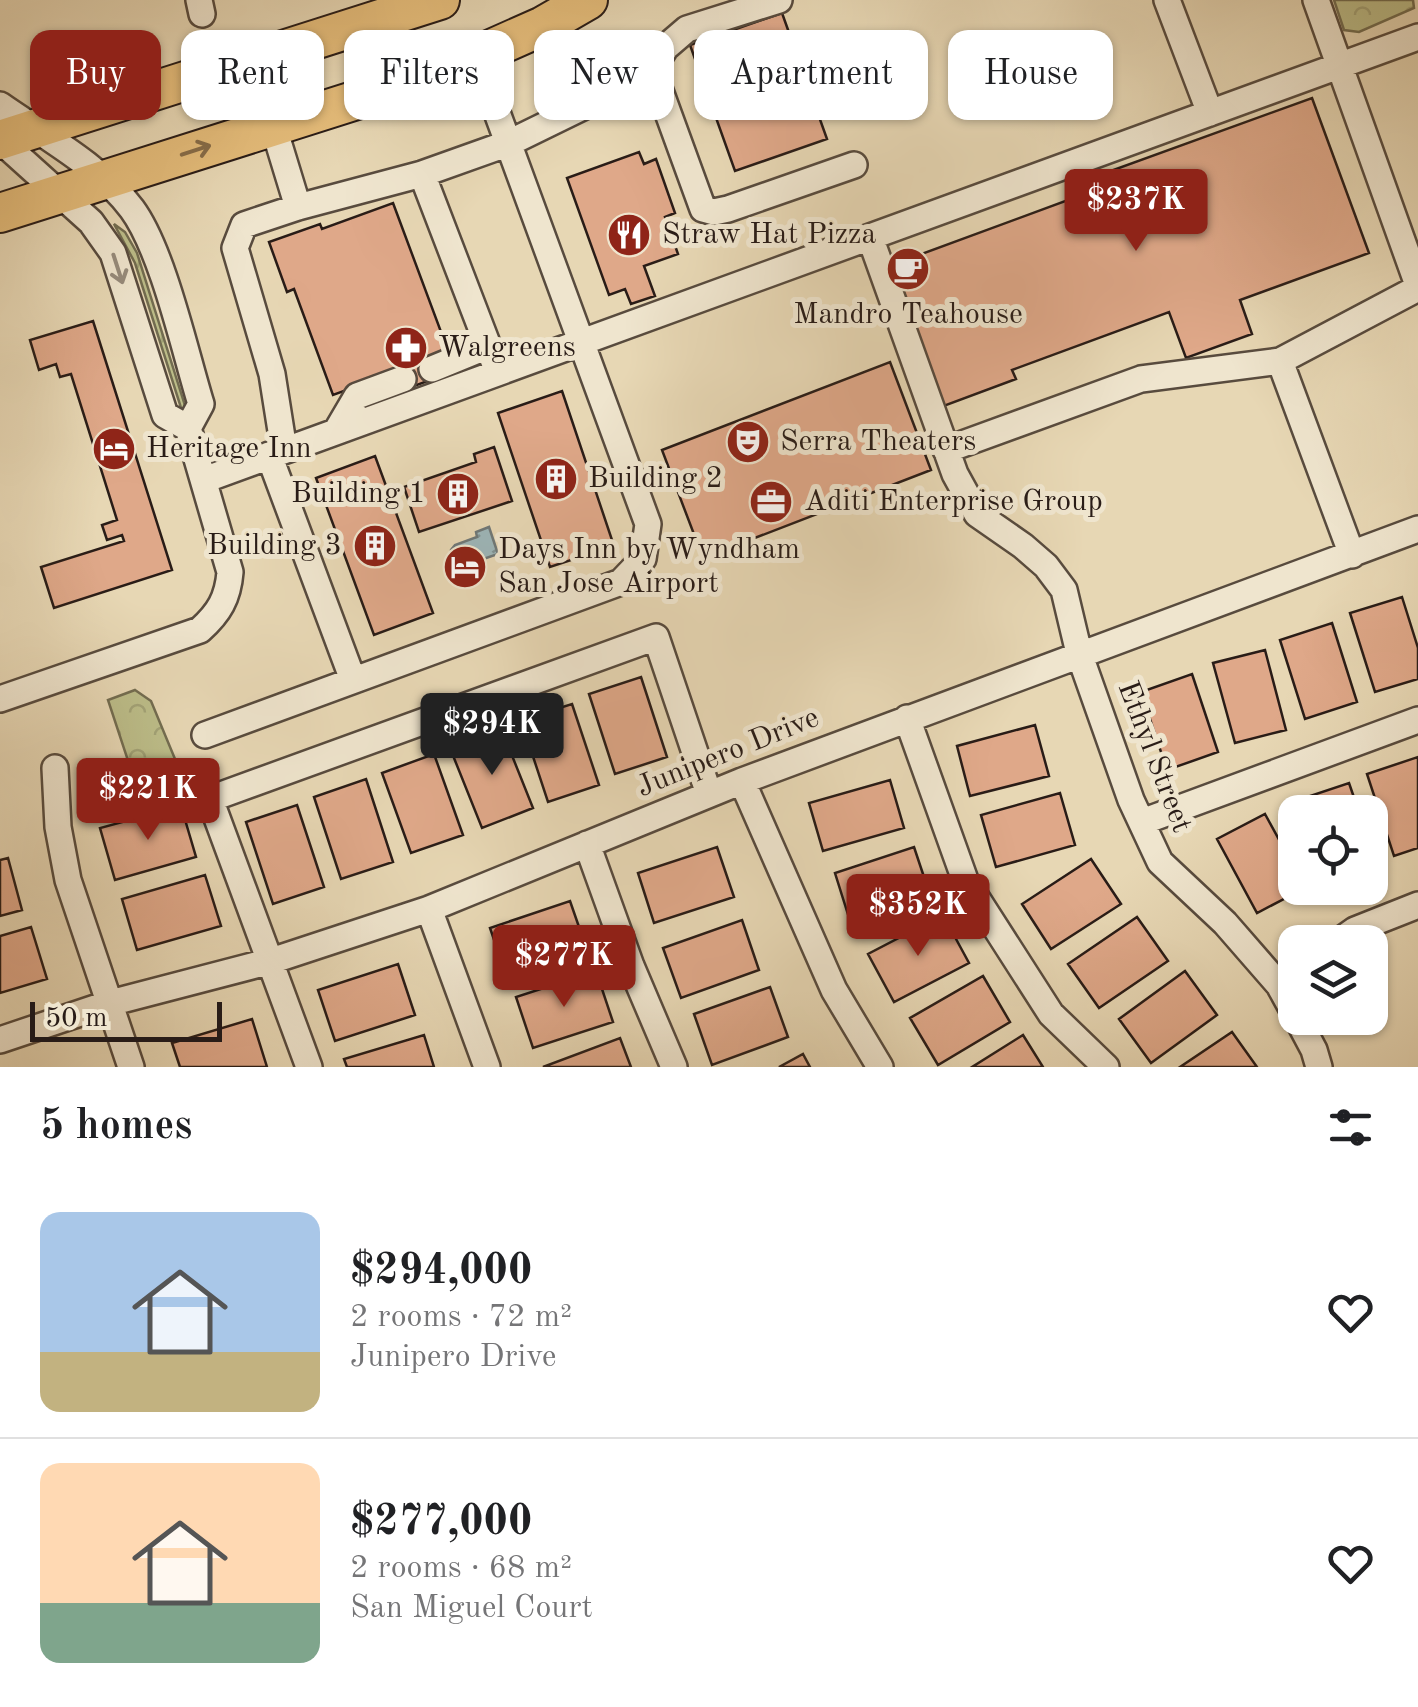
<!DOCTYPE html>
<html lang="en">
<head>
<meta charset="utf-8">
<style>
  :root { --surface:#fff; --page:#f6f6f6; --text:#202124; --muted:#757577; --line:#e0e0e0; --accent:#8f2418 }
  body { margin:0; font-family:"Old Standard TT",serif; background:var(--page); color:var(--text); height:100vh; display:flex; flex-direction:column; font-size:38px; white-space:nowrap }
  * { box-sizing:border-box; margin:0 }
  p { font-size:32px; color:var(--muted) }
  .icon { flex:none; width:55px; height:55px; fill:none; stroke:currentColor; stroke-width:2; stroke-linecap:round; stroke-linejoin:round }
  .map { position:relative; height:1067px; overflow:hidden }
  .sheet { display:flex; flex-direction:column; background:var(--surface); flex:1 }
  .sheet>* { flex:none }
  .top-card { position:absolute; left:30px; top:30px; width:1360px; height:90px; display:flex; gap:20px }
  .controls { position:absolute; left:1278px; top:795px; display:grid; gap:20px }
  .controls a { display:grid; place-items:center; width:110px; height:110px; border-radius:20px; background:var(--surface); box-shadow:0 2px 8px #0004; font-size:50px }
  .scale { position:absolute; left:30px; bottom:25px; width:192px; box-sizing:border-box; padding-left:10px; border:5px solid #291c17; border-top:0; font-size:28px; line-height:35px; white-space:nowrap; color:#291c17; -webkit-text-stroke:8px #efe5ce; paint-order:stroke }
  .price { position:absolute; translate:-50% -85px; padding:0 22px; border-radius:10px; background:var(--accent); color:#fff; font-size:32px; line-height:65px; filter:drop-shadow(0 2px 5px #0008) }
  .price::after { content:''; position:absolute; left:50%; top:60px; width:30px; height:22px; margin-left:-15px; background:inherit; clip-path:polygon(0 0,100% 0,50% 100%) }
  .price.selected { background:#222; color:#fff }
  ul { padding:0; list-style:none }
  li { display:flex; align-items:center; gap:30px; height:250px; padding:0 40px }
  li+li { border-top:2px solid var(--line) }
  li span { display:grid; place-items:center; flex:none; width:280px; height:200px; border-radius:20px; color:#555 }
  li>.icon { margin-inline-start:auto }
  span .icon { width:120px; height:120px; fill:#fffc; stroke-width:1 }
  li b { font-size:42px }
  h2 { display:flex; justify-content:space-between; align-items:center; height:120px; padding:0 40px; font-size:42px }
  .tag { padding:0 35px; border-radius:20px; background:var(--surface); box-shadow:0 2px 8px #0004; font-size:35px; line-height:90px }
  .tag.selected { background:var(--accent); color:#fff }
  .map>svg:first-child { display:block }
  .grass { fill:url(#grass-tufts); stroke:#726c50; stroke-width:2.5 }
  .park { fill:url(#park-crowns); stroke:#726c50; stroke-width:2.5 }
  .water { fill:url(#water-ripples); stroke:#6f7878; stroke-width:2.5 }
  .building { fill:#dfa889; stroke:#291c17; stroke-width:2.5 }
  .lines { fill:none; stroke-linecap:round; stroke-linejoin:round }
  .minor-casing { stroke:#584b3e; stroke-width:30 }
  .highway-casing { stroke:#291c17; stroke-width:42 }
  .minor { stroke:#efe5ce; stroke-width:25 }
  .highway { stroke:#e4bc7a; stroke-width:38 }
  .oneway { stroke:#866c48 }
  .oneway2 { stroke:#968b7c }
  .labels { text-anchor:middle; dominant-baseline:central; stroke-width:10; stroke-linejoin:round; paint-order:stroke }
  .poi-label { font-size:30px; fill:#291c17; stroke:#efe5ce; text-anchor:start }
  .street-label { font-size:30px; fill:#291c17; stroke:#efe5ce }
</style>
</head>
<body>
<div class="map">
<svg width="1418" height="1067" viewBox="0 0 1418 1067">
  <defs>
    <pattern id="grass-tufts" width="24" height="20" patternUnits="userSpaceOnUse" patternTransform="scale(2.5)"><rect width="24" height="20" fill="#bcbd89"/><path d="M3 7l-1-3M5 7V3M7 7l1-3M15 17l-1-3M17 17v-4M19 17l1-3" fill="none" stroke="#a2a276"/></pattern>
    <pattern id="park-crowns" width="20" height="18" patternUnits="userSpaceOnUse" patternTransform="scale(2.5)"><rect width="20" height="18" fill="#bcbd89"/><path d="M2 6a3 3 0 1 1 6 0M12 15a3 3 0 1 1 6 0" fill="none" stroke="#a2a276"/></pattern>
    <pattern id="water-ripples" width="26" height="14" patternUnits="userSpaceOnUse" patternTransform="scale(2.5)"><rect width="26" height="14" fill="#9db6b9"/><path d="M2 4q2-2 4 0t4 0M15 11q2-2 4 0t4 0" fill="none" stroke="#809395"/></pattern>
  </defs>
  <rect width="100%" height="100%" fill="#e7d7b4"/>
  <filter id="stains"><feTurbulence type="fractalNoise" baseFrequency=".002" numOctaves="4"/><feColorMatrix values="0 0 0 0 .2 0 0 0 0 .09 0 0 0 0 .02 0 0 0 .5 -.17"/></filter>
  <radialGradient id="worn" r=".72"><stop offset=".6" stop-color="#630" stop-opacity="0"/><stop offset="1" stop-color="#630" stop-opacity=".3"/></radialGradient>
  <path class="grass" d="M114 224 125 232 137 253 187 412 182 411 135 263Z"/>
  <path class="park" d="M1334 0H1413L1414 8 1359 32 1344 30Z
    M135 690 151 701 187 788 142 803 108 700Z"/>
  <path class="water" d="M489 527 498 554 463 566 452 563 451 550 455 545 477 537 476 532Z"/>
  <path class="building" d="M782 13 827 139 735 171 690 45Z
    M1312 98 1369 253 1240 300 1252 334 1186 358 1169 312 1012 370 1016 379 941 407 889 266 1098 189 1094 177Z
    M639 152 644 164 656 159 675 213 665 217 678 254 644 266 655 296 631 304 625 289 609 295 567 178Z
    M393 203 450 356 436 378 406 389 399 371 333 395 294 289 287 292 269 242 320 224 322 229Z
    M93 321 172 570 54 608 41 567 124 541 122 535 107 540 102 525 117 520 71 374 60 377 56 364 39 370 30 340Z
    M890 362 931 470 703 558 662 450Z
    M562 391 614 546 550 567 498 413Z
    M494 447 512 501 419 532 404 487 476 462 474 454Z
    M375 456 433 613 374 635 316 478Z
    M1402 597 1418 648V679L1375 692 1350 613Z
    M1332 623 1357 702 1305 719 1280 640Z
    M1265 650 1286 730 1235 743 1213 663Z
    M1192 674 1218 752 1167 770 1141 692Z
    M641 677 667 757 615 774 589 694Z
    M572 704 599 785 548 802 521 720Z
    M1035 725 1049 776 970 796 957 746Z
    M501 728 533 808 482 828 450 748Z
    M434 754 463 835 411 853 382 773Z
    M1418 757V848L1394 856 1367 774Z
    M366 779 393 862 341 879 314 797Z
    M890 780 904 828 823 851 809 803Z
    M1349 783 1359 812H1302L1298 800Z
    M1060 793 1075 845 996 867 981 815Z
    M297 805 324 887 273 904 246 822Z
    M181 806 196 857 115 880 100 828Z
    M1265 814 1295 869V888H1305L1257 913 1217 839Z
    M717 847 734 897 654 923 638 873Z
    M914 847 931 898 851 924 835 873Z
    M8 858 22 910 0 916V860Z
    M1091 859 1121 904 1051 949 1022 904Z
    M205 875 221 926 137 950 122 899Z
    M570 901 587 950 507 978 490 928Z
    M943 915 969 963 894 1002 868 954Z
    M1137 917 1168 961 1099 1008 1068 964Z
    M742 920 759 970 681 998 663 948Z
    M31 927 47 979 0 993V936Z
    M398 964 415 1015 335 1041 318 990Z
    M596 971 613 1022 533 1048 516 997Z
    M1185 971 1217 1015 1151 1063 1119 1019Z
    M983 976 1010 1022 938 1065 910 1018Z
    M770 987 788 1037 712 1065 694 1014Z
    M252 1019 267 1067H180L172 1043Z
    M1232 1032 1257 1067H1180Z
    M424 1035 434 1067H347L344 1059Z
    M1023 1035 1043 1067H972Z
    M620 1038 631 1067H543Z
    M803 1054 810 1067H779Z"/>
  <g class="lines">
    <g class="minor-casing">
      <path id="minor" d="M199 0 202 14
        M1167 0 1210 113
        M1316 0 1418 285
        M652 69 703 209 714 212 728 209 854 165
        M0 105C44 136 100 166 132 209 163 251 185 352 201 404L188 428
        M273 125 298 207
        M0 140 91 222 113 253 165 415 188 428 230 572C228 598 219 613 200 630L0 699
        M422 174 498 372
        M870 237 955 474 977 514 1023 546 1046 566 1064 590 1079 653 1131 800 1160 862 1225 923 1279 985 1295 1014
        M1280 361 1352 555
        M432 369 488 346
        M337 430 357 396 403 379
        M284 450 272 374 235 248 244 225 298 207 422 174 509 143 648 75 666 47 687 29 779 0
        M946 450 1141 379 1280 361 1418 288
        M269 455 353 680
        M204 480 1418 37
        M907 718 965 880 1051 1014 1106 1067
        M205 735 621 582 643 559 648 524 477 58
        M55 768 58 827 68 880 131 1067
        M742 781 834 990 880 1067
        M1142 822 1418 720
        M587 844 631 966 674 1067
        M429 909 487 1067
        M1338 942 1355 930 1418 905
        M1297 1018 1314 1050 1319 1067
        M0 1040 110 1003 271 961 429 909 742 781 1418 529
        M309 1067 210 799 656 637 709 794"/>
    </g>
    <g class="highway-casing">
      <path id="highway" d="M0 140 440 0
        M0 213 426 78 543 26 588 0"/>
    </g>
    <use href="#minor" class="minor"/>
    <use href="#highway" class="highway"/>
  </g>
  <defs><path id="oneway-shaft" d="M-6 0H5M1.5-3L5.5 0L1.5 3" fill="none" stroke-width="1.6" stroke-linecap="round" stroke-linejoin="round" transform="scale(2.5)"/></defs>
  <use class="oneway" href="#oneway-shaft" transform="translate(196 150) rotate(-18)"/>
  <use class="oneway2" href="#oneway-shaft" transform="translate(118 269) rotate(72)"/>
  <defs>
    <g id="restaurant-disc" transform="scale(2.25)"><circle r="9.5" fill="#8f2418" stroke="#efe5ce"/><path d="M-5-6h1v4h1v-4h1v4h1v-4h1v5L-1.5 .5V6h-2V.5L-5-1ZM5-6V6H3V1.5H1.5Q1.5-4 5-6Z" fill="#fff"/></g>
    <g id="cafe-disc" transform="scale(2.25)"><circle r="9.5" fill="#8f2418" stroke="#efe5ce"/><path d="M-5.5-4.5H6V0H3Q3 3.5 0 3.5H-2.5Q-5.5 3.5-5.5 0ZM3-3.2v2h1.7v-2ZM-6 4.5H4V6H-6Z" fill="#fff"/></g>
    <g id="pharmacy-disc" transform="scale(2.25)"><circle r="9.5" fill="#8f2418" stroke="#efe5ce"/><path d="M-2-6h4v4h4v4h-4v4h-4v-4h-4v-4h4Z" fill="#fff"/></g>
    <g id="theatre-disc" transform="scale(2.25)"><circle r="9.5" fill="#8f2418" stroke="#efe5ce"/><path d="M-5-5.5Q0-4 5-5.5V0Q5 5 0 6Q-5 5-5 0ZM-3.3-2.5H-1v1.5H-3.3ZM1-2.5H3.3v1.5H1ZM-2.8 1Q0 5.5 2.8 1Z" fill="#fff"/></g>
    <g id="hotel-disc" transform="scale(2.25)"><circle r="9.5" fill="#8f2418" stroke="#efe5ce"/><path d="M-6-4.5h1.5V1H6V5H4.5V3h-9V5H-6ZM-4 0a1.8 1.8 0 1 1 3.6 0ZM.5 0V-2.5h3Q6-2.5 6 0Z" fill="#fff"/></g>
    <g id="building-disc" transform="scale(2.25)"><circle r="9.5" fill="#8f2418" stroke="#efe5ce"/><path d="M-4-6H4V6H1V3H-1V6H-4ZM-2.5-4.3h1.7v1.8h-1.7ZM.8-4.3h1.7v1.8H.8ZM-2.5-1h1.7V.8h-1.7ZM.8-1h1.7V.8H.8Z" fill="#fff"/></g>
    <g id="office-disc" transform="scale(2.25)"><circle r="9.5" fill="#8f2418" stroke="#efe5ce"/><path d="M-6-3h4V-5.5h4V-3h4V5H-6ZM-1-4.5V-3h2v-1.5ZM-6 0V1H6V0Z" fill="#fff"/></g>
  </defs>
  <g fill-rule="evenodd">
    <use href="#restaurant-disc" x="629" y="235"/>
    <use href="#cafe-disc" x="908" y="269"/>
    <use href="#pharmacy-disc" x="406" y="348"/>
    <use href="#theatre-disc" x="748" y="442"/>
    <use href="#hotel-disc" x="114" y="449"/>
    <use href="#building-disc" x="556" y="479"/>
    <use href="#building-disc" x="458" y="494"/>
    <use href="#office-disc" x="771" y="502"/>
    <use href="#building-disc" x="375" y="546"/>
    <use href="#hotel-disc" x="465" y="567"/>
  </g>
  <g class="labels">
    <g class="poi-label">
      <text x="662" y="235">Straw Hat Pizza</text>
      <text x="908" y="315" text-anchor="middle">Mandro Teahouse</text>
      <text x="438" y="348">Walgreens</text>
      <text x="780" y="442">Serra Theaters</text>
      <text x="146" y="449">Heritage Inn</text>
      <text x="588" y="479">Building 2</text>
      <text x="426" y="494" text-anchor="end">Building 1</text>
      <text x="804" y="502">Aditi Enterprise Group</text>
      <text x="342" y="546" text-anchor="end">Building 3</text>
      <text x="498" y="550">Days Inn by Wyndham<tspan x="498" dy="34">San Jose Airport</tspan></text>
    </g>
    <g class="street-label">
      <text transform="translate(728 753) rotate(-22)">Junipero Drive</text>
      <text transform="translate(1154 757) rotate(69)">Ethyl Street</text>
    </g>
  </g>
  <rect width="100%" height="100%" filter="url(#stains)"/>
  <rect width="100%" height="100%" fill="url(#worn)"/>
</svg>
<div class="controls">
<a><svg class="icon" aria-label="locate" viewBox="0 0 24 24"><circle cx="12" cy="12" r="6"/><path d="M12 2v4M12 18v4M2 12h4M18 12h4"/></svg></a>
<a><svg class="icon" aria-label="layers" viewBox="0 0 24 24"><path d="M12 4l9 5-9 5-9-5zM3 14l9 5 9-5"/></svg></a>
</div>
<div class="scale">50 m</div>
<b class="price" style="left:1136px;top:254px">$237K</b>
<b class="price selected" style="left:492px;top:778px">$294K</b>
<b class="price" style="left:148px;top:843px">$221K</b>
<b class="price" style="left:918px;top:959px">$352K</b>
<b class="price" style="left:564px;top:1010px">$277K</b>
<div class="top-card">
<a class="tag selected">Buy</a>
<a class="tag">Rent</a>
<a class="tag">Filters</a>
<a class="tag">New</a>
<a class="tag">Apartment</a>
<a class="tag">House</a>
</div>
</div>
<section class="sheet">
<h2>5 homes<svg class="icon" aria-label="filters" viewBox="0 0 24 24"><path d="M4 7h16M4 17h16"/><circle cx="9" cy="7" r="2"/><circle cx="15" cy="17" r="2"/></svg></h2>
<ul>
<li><span style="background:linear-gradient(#a9c7e8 70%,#c2b280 0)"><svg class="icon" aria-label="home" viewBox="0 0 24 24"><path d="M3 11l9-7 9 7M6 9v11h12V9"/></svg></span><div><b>$294,000</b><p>2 rooms · 72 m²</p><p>Junipero Drive</p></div><svg class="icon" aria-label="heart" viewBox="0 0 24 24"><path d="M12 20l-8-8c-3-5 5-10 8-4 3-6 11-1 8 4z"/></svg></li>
<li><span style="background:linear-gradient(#ffd9b3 70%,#7fa58c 0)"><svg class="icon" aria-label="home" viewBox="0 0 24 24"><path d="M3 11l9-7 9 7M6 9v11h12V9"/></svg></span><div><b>$277,000</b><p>2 rooms · 68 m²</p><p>San Miguel Court</p></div><svg class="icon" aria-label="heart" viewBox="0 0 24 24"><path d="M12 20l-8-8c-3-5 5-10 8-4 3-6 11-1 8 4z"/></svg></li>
</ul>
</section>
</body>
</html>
